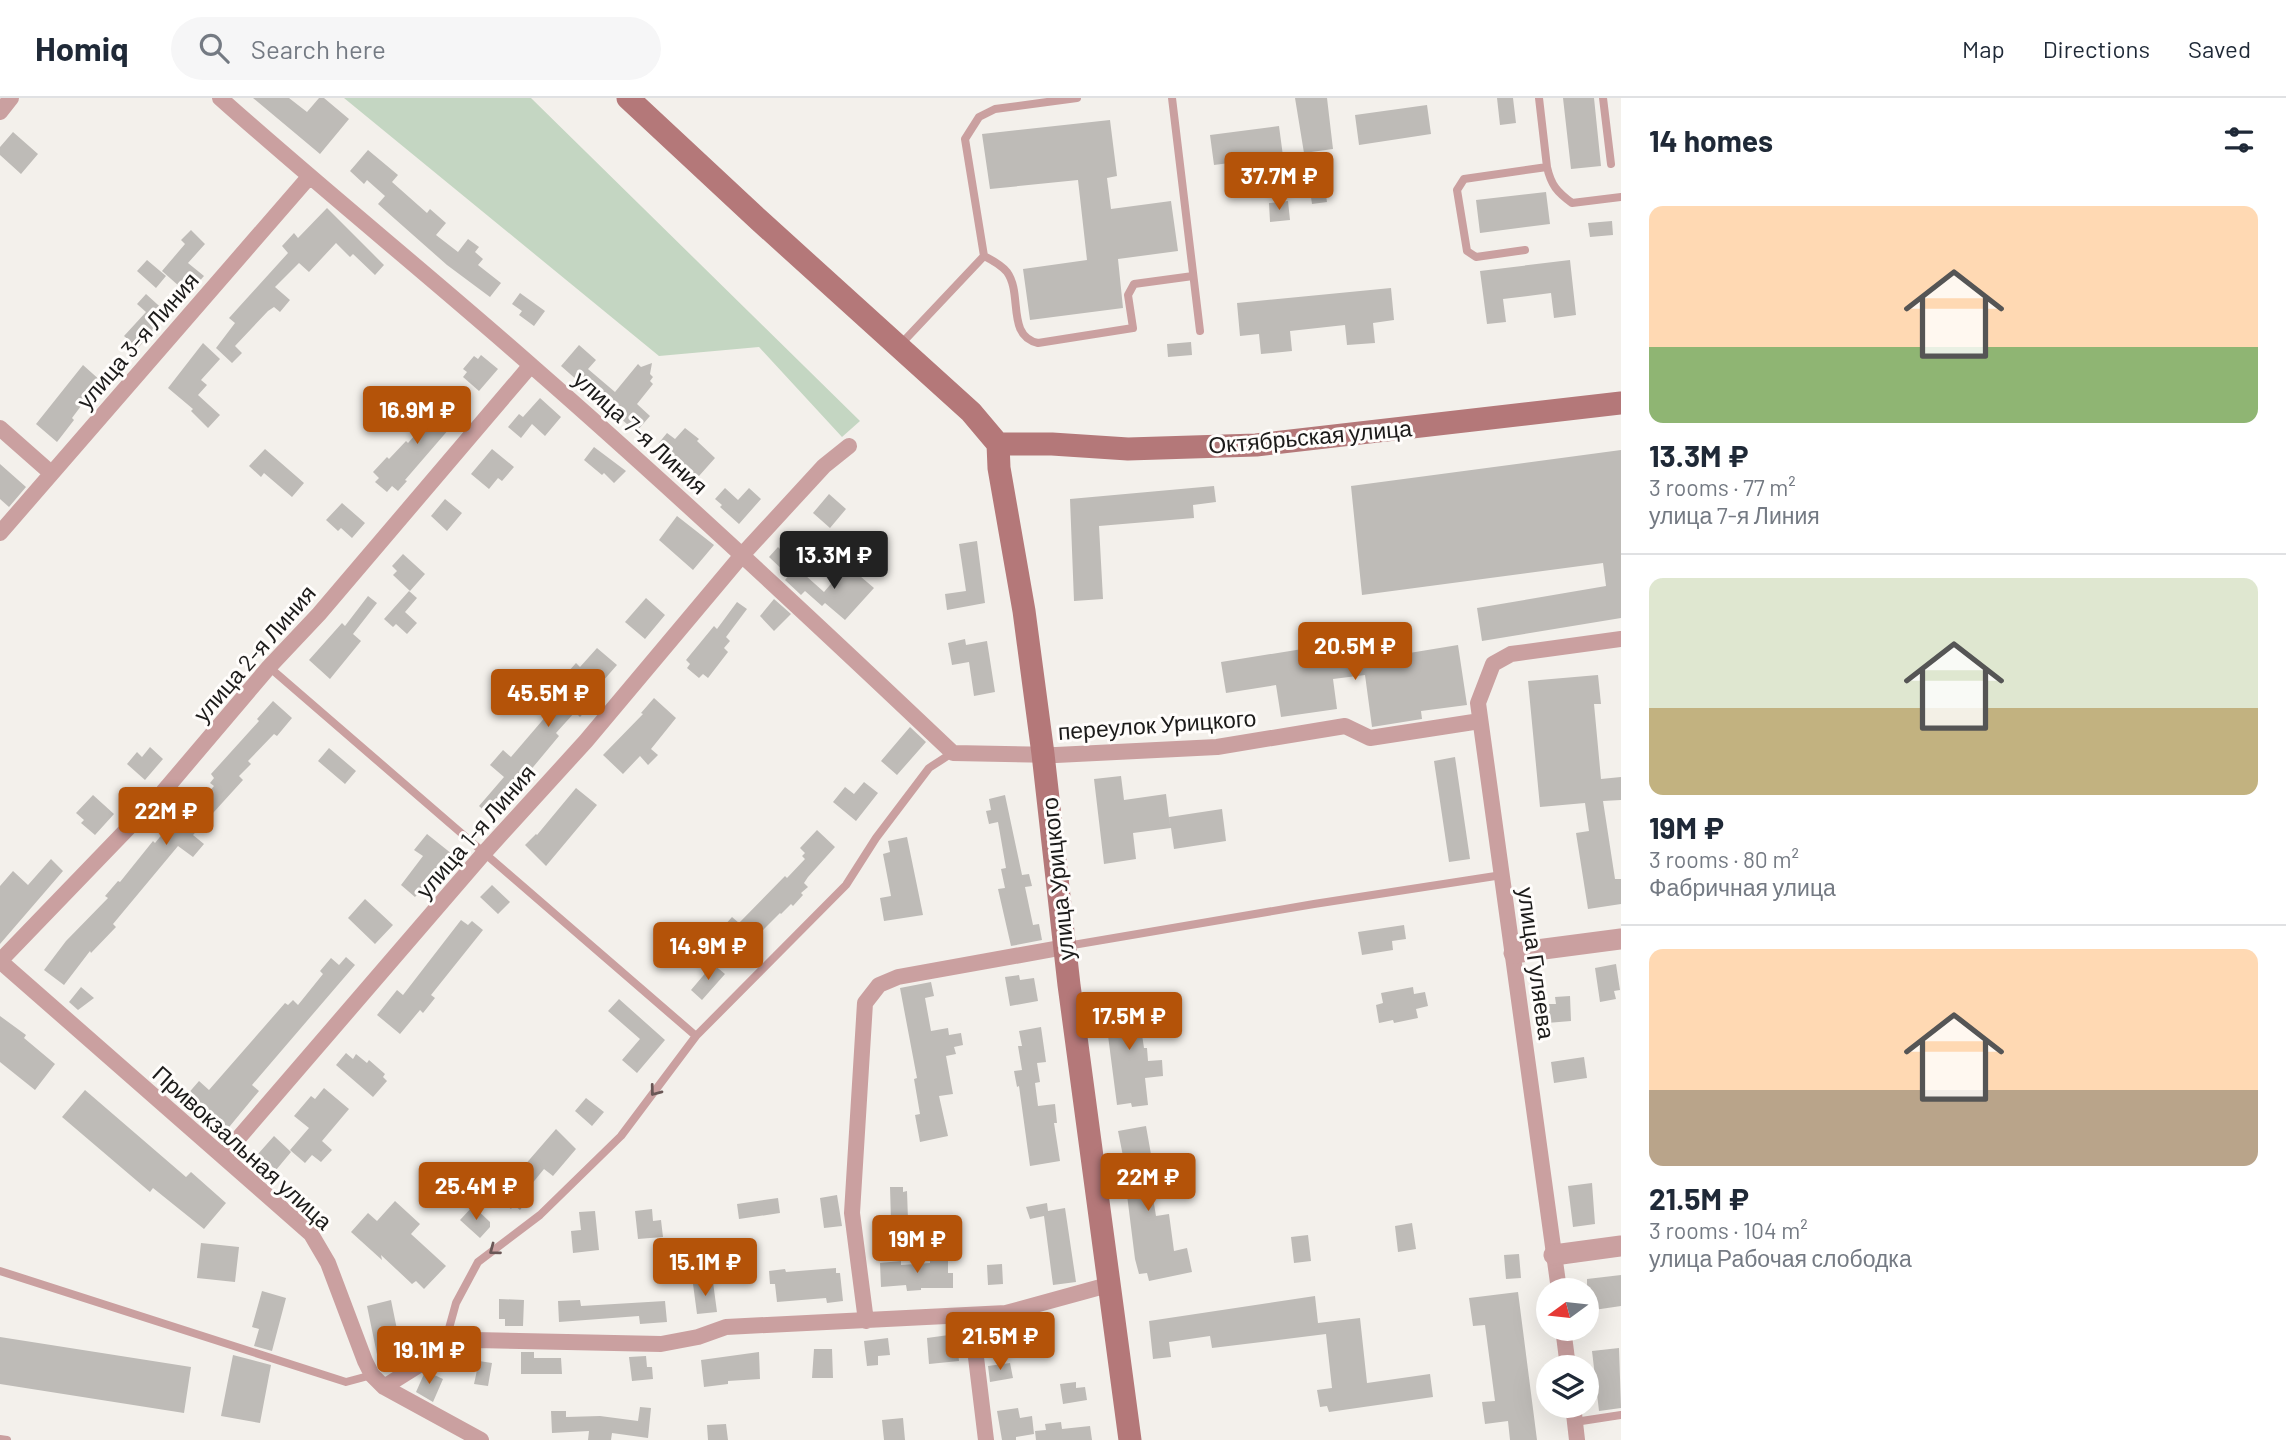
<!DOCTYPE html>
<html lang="en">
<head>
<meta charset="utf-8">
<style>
  :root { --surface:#fff; --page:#f6f6f7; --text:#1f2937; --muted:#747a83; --line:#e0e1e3; --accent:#b45309 }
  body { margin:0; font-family:Barlow,sans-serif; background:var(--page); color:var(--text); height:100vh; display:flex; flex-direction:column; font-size:26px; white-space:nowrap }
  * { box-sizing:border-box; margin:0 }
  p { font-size:23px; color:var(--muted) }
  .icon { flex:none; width:38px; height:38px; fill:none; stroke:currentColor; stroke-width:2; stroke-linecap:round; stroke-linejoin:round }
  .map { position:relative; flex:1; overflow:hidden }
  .details { display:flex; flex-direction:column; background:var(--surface); width:665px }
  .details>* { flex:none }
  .needle { width:46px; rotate:255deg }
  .buttons { position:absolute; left:1536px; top:1180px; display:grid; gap:14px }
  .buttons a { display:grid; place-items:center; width:63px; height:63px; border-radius:50%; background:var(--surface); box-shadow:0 7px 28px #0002; font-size:35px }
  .price { position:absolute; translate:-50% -60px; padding:0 16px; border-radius:7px; background:var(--accent); color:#fff; font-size:23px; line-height:46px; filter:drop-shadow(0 2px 4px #0008) }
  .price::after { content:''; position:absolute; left:50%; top:42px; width:21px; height:16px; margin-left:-10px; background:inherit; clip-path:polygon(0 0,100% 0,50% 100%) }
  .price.selected { background:#222; color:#fff }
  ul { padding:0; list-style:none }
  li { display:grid; align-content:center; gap:14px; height:371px; padding:0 28px }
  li+li { border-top:2px solid var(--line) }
  li span { display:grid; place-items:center; height:217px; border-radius:14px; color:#555 }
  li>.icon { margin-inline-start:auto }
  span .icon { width:126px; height:126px; fill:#fffc; stroke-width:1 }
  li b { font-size:30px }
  h2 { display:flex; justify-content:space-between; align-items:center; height:84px; padding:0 28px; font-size:30px }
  header { display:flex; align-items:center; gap:42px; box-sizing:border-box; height:98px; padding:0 35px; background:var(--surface); border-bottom:2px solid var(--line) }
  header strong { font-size:33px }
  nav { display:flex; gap:38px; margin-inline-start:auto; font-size:24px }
  .search { width:490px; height:63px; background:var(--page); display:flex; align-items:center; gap:18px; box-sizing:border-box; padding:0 24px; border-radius:38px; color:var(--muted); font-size:26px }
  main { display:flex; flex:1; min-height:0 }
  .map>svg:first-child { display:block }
  .green { fill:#c4d6c2 }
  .building { fill:#bebbb7 }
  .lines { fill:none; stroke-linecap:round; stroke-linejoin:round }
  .service { stroke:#caa0a0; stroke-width:8 }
  .minor { stroke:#caa0a0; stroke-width:16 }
  .tertiary { stroke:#caa0a0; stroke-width:21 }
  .secondary { stroke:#b47879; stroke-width:23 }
  .oneway { stroke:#6a5756 }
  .labels { text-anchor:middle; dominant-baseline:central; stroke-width:6; stroke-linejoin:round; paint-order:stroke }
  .street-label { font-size:23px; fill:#1c1b1a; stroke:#fffdfb }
</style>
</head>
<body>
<header>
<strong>Homiq</strong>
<div class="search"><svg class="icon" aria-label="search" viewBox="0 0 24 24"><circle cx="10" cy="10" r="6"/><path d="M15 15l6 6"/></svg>Search here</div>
<nav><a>Map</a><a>Directions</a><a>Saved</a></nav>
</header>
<main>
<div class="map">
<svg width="1621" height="1342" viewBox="0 0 1621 1342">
  <rect width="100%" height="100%" fill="#f3f0eb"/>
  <path class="green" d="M344 0H531L860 323 842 339 759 249 659 258Z"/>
  <path class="building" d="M253 0H289L307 14 319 0H324L349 21 320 56Z
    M1295 0H1327L1333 51 1304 55Z
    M1497 0H1513L1516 25 1500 27Z
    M1563 0H1594L1601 68 1571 71Z
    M1427 7 1431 36 1359 47 1355 17Z
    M1110 22 1117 78 1107 80 1111 111 1171 103 1178 153 1118 161 1123 210 1030 222 1023 171 1087 162 1078 82 990 91 982 36Z
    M1279 28 1283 58 1214 67 1210 37Z
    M13 34 38 56 21 76 0 57V49Z
    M368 52 398 77 392 84 427 115 430 111 446 125 436 137 458 154 468 141 479 149 475 154 483 161 478 167 501 185 490 199 447 167 378 106 385 98 367 82 364 86 350 73Z
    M1324 84 1327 104 1312 106 1309 86Z
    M1546 94 1550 126 1480 135 1476 102Z
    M1288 103 1290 122 1270 124 1269 105Z
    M327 110 384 167 375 177 353 156 350 159 336 145 309 174 299 165 275 189 290 202 280 214 274 209 268 213 235 248 242 255 232 265 216 250 235 225 229 220 288 155 282 148 294 135 298 140Z
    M1612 123 1613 137 1590 139 1588 125Z
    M191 132 205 146 188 165 204 178 188 196 162 173 185 146 181 142Z
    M147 162 166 178 156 190 137 173Z
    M1570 162 1576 217 1554 220 1551 195 1503 201 1506 224 1487 226 1480 173Z
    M1391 190 1394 222 1373 225 1375 245 1347 247 1345 227 1290 233 1292 253 1261 256 1259 236 1240 238 1237 205Z
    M520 195 545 213 534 228 519 217 522 213 512 206Z
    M146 196 168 216 138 250 124 238 146 214 137 206Z
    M1191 244 1192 257 1168 259 1167 246Z
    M203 245 220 261 201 282 207 287 198 297 220 317 208 330 191 313 193 311 168 290Z
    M579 247 596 262 588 271 615 294 638 266 641 269 652 265 650 276 653 279 650 283 653 286 637 306 650 318 636 334 561 268Z
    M481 257 498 271 479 293 463 279 467 274 463 271 474 258 478 261Z
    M83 267 102 284 84 304 72 320 74 322 57 344 36 326Z
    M444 294 453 302 450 306 462 316 405 382 407 383 398 393 392 388 387 394 375 384 379 380 373 374 387 359 389 361 406 343 408 345 436 313 431 309Z
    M540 300 561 319 545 338 532 326 521 340 508 329 519 316 523 319Z
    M685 330 699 341 697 343 715 360 691 387 679 376 681 374 653 352 667 335 675 341Z
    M594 349 626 373 614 385 604 375 602 377 584 362Z
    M265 351 304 385 292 399 264 375 261 379 249 368Z
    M492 351 514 369 502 383 498 380 489 391 471 376Z
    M1621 352V520L1482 543 1477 510 1606 488 1603 465 1362 497 1351 388Z
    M0 366 26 389 9 409 0 401Z
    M1214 388 1216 404 1193 407 1194 420 1099 428 1103 501 1074 503 1070 401Z
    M725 390 738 402 749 390 761 401 739 426 720 409 722 407 715 401Z
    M829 396 846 411 830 430 813 415Z
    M445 401 462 415 447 433 431 418Z
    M342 405 365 425 352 440 341 430 338 433 326 422Z
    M677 418 714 447 693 472 659 442Z
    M790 443 805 457 787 476 769 459 778 449 782 453Z
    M977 443 985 505 947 512 945 496 966 493 959 446Z
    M403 456 425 476 410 493 393 477 397 473 392 468Z
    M847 467 874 490 845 522 825 505 822 508 805 493 801 497 785 482 796 469 824 494Z
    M409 493 417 500 405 514 417 525 407 536 396 526 393 529 384 521Z
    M368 498 377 505 353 536 361 543 330 581 309 562 342 525 345 528Z
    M646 500 665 517 645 541 625 524Z
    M774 501 791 516 774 533 760 518Z
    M737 504 747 511 726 539 730 543 724 550 728 554 708 580 703 576 699 580 687 570 690 566 686 562 714 528 717 531Z
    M965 541 966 547 987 543 995 594 974 598 969 564 952 567 948 545Z
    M1327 547 1330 568 1458 547 1467 607 1421 613 1422 621 1372 629 1365 577 1333 581 1337 611 1281 619 1276 587 1226 595 1221 564Z
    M597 550 617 567 588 600 590 602 586 606 589 609 580 619 575 614 556 635 559 638 529 674 533 677 524 689 519 684 490 718 479 708 504 679 490 667 503 652 511 659 577 582 568 574 576 565 580 569Z
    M1598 577 1601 606H1594L1601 681 1621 679V702L1603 703 1615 781H1621V806L1588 811 1576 735 1589 733 1585 705 1540 709 1528 583Z
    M654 600 676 620 651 651 658 657 648 667 640 658 623 676 603 657 643 616 641 615Z
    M273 603 292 620 277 638 274 636 248 663 251 666 239 678 243 682 193 737 204 746 193 759 178 748 113 826 116 829 91 855 90 853 64 887 44 872 66 843 108 800 105 798 118 783 120 784 153 743 155 745 177 718 179 720 183 716 187 719 214 688 210 685 214 680 211 676 259 623 257 621Z
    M910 629 926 644 897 677 881 663Z
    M150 649 163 661 145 682 127 666 137 654 142 659Z
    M329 650 356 673 345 686 318 663Z
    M1455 659 1470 761 1449 764 1434 663Z
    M1121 678 1124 702 1166 696 1170 728 1169 719 1222 711 1226 743 1174 751 1171 730 1133 735 1136 761 1104 766 1094 681Z
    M864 684 878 695 856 723 833 704 845 689 854 696Z
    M576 690 597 707 546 768 525 747 536 736 537 737Z
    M93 697 114 716 95 737 81 725 84 722 76 715Z
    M1005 697 1022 777 1029 776 1032 788 1025 789 1033 827 1039 826 1042 842 1011 848 998 791 1005 790 1001 771 1006 770 998 724 989 726 986 713 991 712 989 701Z
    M817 732 835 749 808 779 804 785 808 789 801 795 803 797 793 808 791 806 781 816 780 815 750 845 752 846 742 857 717 836 732 819 739 825 785 778 787 780 805 761 802 758 805 755 800 750Z
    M427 736 452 756 415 799 401 787 423 758 414 752Z
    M907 739 923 817 884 823 880 800 891 798 883 756 890 754 888 743Z
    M51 761 63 773 0 846V788L13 773 28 787Z
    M492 787 510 804 498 816 480 799Z
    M365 801 393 827 375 846 348 820Z
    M461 822 468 827 472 823 483 832 431 897 435 900 423 915 420 912 400 936 377 917 397 892 403 897Z
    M1404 827 1406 841 1392 843 1393 852 1362 857 1358 834Z
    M346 859 355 867 252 987 259 993 225 1034 186 998 199 983 209 992 285 905 288 907 293 902 298 907 323 876 320 873 331 860 339 867Z
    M713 866 725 876 702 902 691 892Z
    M1616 866 1620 892 1614 893 1616 901 1600 904 1595 870Z
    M1019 877 1020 882 1034 880 1038 903 1010 908 1005 879Z
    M931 884 934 898 925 900 931 933 948 930 949 937 961 935 963 947 954 949 956 956 946 958 953 996 939 998 948 1038 920 1044 915 1017 920 1016 914 981 917 980 900 890Z
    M81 889 94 900 78 912 69 904Z
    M1413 889 1414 896 1425 894 1428 908 1416 911 1418 920 1394 925 1393 922 1379 925 1376 907 1383 905 1381 895Z
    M1120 897 1122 906 1137 903 1144 950H1147L1148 963 1162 962 1163 978 1145 980 1148 1007 1132 1009 1131 1005 1117 1007 1103 899Z
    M1570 898 1571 923 1547 925 1546 906H1556L1555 899Z
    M619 901 665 942 637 975 622 962 640 941 608 913Z
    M0 918 26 937 24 940 55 966 35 992 0 964Z
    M1041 929 1046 964 1037 965 1040 984 1035 985 1038 1008 1055 1006 1057 1025H1054L1060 1063 1030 1068 1019 988 1017 989 1014 973 1022 972 1018 948H1022L1019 933Z
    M346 955 353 961 356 956 367 965 369 962 385 976 383 979 387 983 373 999 336 967Z
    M1584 959 1587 980 1554 985 1551 964Z
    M324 990 349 1011 322 1043 332 1052 321 1064 312 1057 305 1065 290 1052 309 1030 294 1018 311 998 315 1001Z
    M85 992 186 1079 191 1074 226 1105 204 1131 153 1090 150 1094 62 1019Z
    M586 1000 604 1014 592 1028 575 1013Z
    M1146 1028 1152 1062 1147 1063 1156 1118 1169 1116 1174 1153 1187 1150 1192 1174 1149 1183 1147 1175 1139 1176 1135 1161 1124 1073H1126L1118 1033Z
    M556 1031 576 1051 553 1078 544 1071 526 1093 531 1098 520 1112 514 1107 511 1111 502 1104 505 1100 499 1095 504 1088 499 1084 510 1070 517 1076Z
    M274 1038 291 1054 276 1072 258 1056Z
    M1592 1085 1595 1126 1573 1129 1568 1088Z
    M890 1089H903V1094L907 1093 908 1122 891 1123Z
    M837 1097 842 1128 824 1130 820 1100Z
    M778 1100 780 1115 739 1121 737 1106Z
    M395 1103 420 1126 411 1136 446 1168 424 1191 416 1183 412 1186 381 1157 382 1162 351 1134 368 1115 377 1123Z
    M1047 1105 1048 1113 1065 1110 1076 1184 1053 1187 1044 1118 1030 1121 1026 1109Z
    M473 1108 490 1124V1129L480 1140 460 1122Z
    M652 1111 653 1123 661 1122 663 1139 638 1141 635 1113Z
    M595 1113 599 1152 573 1155 571 1133 581 1132 579 1114Z
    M1412 1125 1416 1151 1398 1154 1395 1128Z
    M1308 1137 1311 1163 1294 1165 1291 1139Z
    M201 1145 239 1149 235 1184 197 1180Z
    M1519 1156 1521 1180 1506 1181 1504 1157Z
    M930 1162H948V1175H953V1190H921V1192L907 1193 906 1187 881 1189 880 1165 901 1163V1167L930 1165Z
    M1002 1166 1003 1186 988 1187 987 1167Z
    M836 1170V1175H840L843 1203 827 1205 826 1200 777 1204 775 1186H770L769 1173 785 1171 786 1174Z
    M1621 1177V1208L1587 1213V1181Z
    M713 1184 717 1214 697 1216 693 1186Z
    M262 1193 286 1200 272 1253 254 1248 259 1231 252 1229Z
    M1518 1194 1537 1342H1510L1508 1323 1485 1326 1482 1304 1495 1303 1485 1227 1473 1228 1469 1200Z
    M1315 1198 1318 1225 1360 1220 1367 1285 1430 1276 1433 1299 1329 1314 1327 1308 1320 1309 1317 1292 1332 1290 1326 1236 1212 1250 1210 1238 1169 1244 1171 1259 1153 1261 1149 1223Z
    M499 1201 524 1202 523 1228H505V1221H499Z
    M391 1202 403 1261 379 1266 367 1208Z
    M580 1202 581 1208 665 1203 667 1224 640 1226 639 1218 559 1224 558 1203Z
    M956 1236 959 1263 929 1266 927 1240Z
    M0 1239 191 1269 184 1315 0 1286Z
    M888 1240 890 1257 878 1258V1267L867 1268 864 1243Z
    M1619 1250 1621 1310 1599 1313 1592 1253Z
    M814 1251H832L833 1280H812Z
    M521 1254H534V1260H561L562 1276H521Z
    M759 1254 760 1281 728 1283V1286L704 1289 701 1262Z
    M233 1257 271 1267 260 1325 221 1318Z
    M646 1258 647 1269H652L653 1281 632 1283 629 1259Z
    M479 1263 492 1265 488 1288 474 1286Z
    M1010 1265 1013 1280 990 1284 988 1268Z
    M428 1274 443 1281 433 1304 416 1294 424 1276Z
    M1076 1284V1290L1085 1289 1087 1302 1063 1306 1060 1286Z
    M640 1309 651 1310 648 1340 612 1335 611 1342H588L589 1333 552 1335 551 1313H566V1319L600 1318 638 1323Z
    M1018 1310 1020 1320 1032 1318 1034 1336 1016 1339V1342H1002L997 1313Z
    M903 1320 905 1342H884L882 1322Z
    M1061 1324 1062 1331 1090 1328 1092 1342H1036L1035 1333 1046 1332 1045 1326Z
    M726 1326 728 1342H708L707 1327Z"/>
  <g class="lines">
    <path class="service" d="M1172 0 1200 233
      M1539 0 1547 69
      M1603 0 1611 66
      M1525 152 1476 159 1467 153 1457 92 1464 81 1547 69C1551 87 1557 94 1572 105L1621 99
      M984 158C992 162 1001 167 1007 174 1023 196 1006 238 1038 245L1133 230 1128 197 1134 186 1193 178
      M900 247 984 158 965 41 979 19 995 11 1077 0
      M269 569 696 938
      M1067 848 1314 806 1502 777
      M0 1173 346 1284 372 1277
      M443 1252 456 1205 478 1164 540 1117 621 1038 696 938 846 787 876 740 929 670 952 655
      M1575 1324 1621 1317
      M0 1341 7 1342"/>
    <path class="minor" d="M220 0C323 92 430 178 533 269 676 394 815 524 953 655L1056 657 1217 649 1345 628 1370 640 1480 623
      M0 14 11 0
      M0 330 51 375
      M0 435 309 79
      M0 863 163 694 269 569 319 516 531 267
      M0 863 311 1136 328 1165 365 1263 372 1277 384 1289 481 1342
      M223 1058 484 755 586 643 743 456 824 368 849 348
      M1559 1192 1478 605 1493 566 1511 556 1621 541
      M971 1218 986 1342
      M866 1223 852 1115 865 905 879 887 898 879 1065 849
      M1563 1230 1568 1269
      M384 1289 443 1252 475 1242 661 1246 698 1239 726 1229 1006 1215 1108 1187
      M1573 1307 1577 1342"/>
    <path class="tertiary" d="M1514 855 1621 841
      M1554 1157 1621 1148"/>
    <path class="secondary" d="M628 0 760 123 971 314 998 346
      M998 346 999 370 1024 513 1043 656 1069 887 1130 1342
      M998 346H1052L1128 351 1256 347 1621 305"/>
  </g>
  <defs><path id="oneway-chevron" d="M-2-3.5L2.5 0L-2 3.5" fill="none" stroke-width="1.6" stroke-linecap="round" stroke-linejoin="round" transform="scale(1.75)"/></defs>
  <g class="oneway">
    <use href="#oneway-chevron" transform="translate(655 993) rotate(127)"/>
    <use href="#oneway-chevron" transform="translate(494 1152) rotate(143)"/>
  </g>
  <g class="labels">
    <g class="street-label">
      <text transform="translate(137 242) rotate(-49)">улица 3-я Линия</text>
      <text transform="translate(641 334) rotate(42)">улица 7-я Линия</text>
      <text transform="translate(1310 338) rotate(-5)">Октябрьская улица</text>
      <text transform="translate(254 555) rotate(-49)">улица 2-я Линия</text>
      <text transform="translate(1157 626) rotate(-4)">переулок Урицкого</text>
      <text transform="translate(475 733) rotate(-49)">улица 1-я Линия</text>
      <text transform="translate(1057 781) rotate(-96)">улица Урицкого</text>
      <text transform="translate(1537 865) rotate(82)">улица Гуляева</text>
      <text transform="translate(243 1049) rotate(42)">Привокзальная улица</text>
    </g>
  </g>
</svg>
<div class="buttons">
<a><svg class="needle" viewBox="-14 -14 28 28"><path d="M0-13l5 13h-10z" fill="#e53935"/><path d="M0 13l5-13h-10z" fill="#747a83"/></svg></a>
<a><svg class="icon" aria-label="layers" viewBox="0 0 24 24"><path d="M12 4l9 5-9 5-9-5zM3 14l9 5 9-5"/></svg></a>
</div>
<b class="price" style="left:1279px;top:114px">37.7M ₽</b>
<b class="price" style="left:417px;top:348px">16.9M ₽</b>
<b class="price selected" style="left:834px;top:493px">13.3M ₽</b>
<b class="price" style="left:1355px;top:584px">20.5M ₽</b>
<b class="price" style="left:548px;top:631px">45.5M ₽</b>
<b class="price" style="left:166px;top:749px">22M ₽</b>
<b class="price" style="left:708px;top:884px">14.9M ₽</b>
<b class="price" style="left:1129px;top:954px">17.5M ₽</b>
<b class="price" style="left:1148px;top:1115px">22M ₽</b>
<b class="price" style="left:476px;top:1124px">25.4M ₽</b>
<b class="price" style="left:917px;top:1177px">19M ₽</b>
<b class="price" style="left:705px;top:1200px">15.1M ₽</b>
<b class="price" style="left:1000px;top:1274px">21.5M ₽</b>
<b class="price" style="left:429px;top:1288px">19.1M ₽</b>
</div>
<section class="details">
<h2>14 homes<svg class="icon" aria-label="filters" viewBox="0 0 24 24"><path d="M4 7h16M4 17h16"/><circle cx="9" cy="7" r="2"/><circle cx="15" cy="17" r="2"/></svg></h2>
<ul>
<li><span style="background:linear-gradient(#ffd9b3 65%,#8fb573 0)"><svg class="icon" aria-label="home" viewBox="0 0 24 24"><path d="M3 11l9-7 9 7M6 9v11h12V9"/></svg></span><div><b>13.3M ₽</b><p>3 rooms · 77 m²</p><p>улица 7-я Линия</p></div></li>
<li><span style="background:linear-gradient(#dfe7d0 60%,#c2b280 0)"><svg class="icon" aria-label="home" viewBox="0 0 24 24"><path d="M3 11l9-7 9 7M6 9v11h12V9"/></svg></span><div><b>19M ₽</b><p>3 rooms · 80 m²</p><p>Фабричная улица</p></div></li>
<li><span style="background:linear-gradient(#ffd9b3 65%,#b9a48a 0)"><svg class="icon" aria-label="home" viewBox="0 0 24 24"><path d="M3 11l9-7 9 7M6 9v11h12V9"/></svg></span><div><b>21.5M ₽</b><p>3 rooms · 104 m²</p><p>улица Рабочая слободка</p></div></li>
</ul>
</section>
</main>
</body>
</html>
